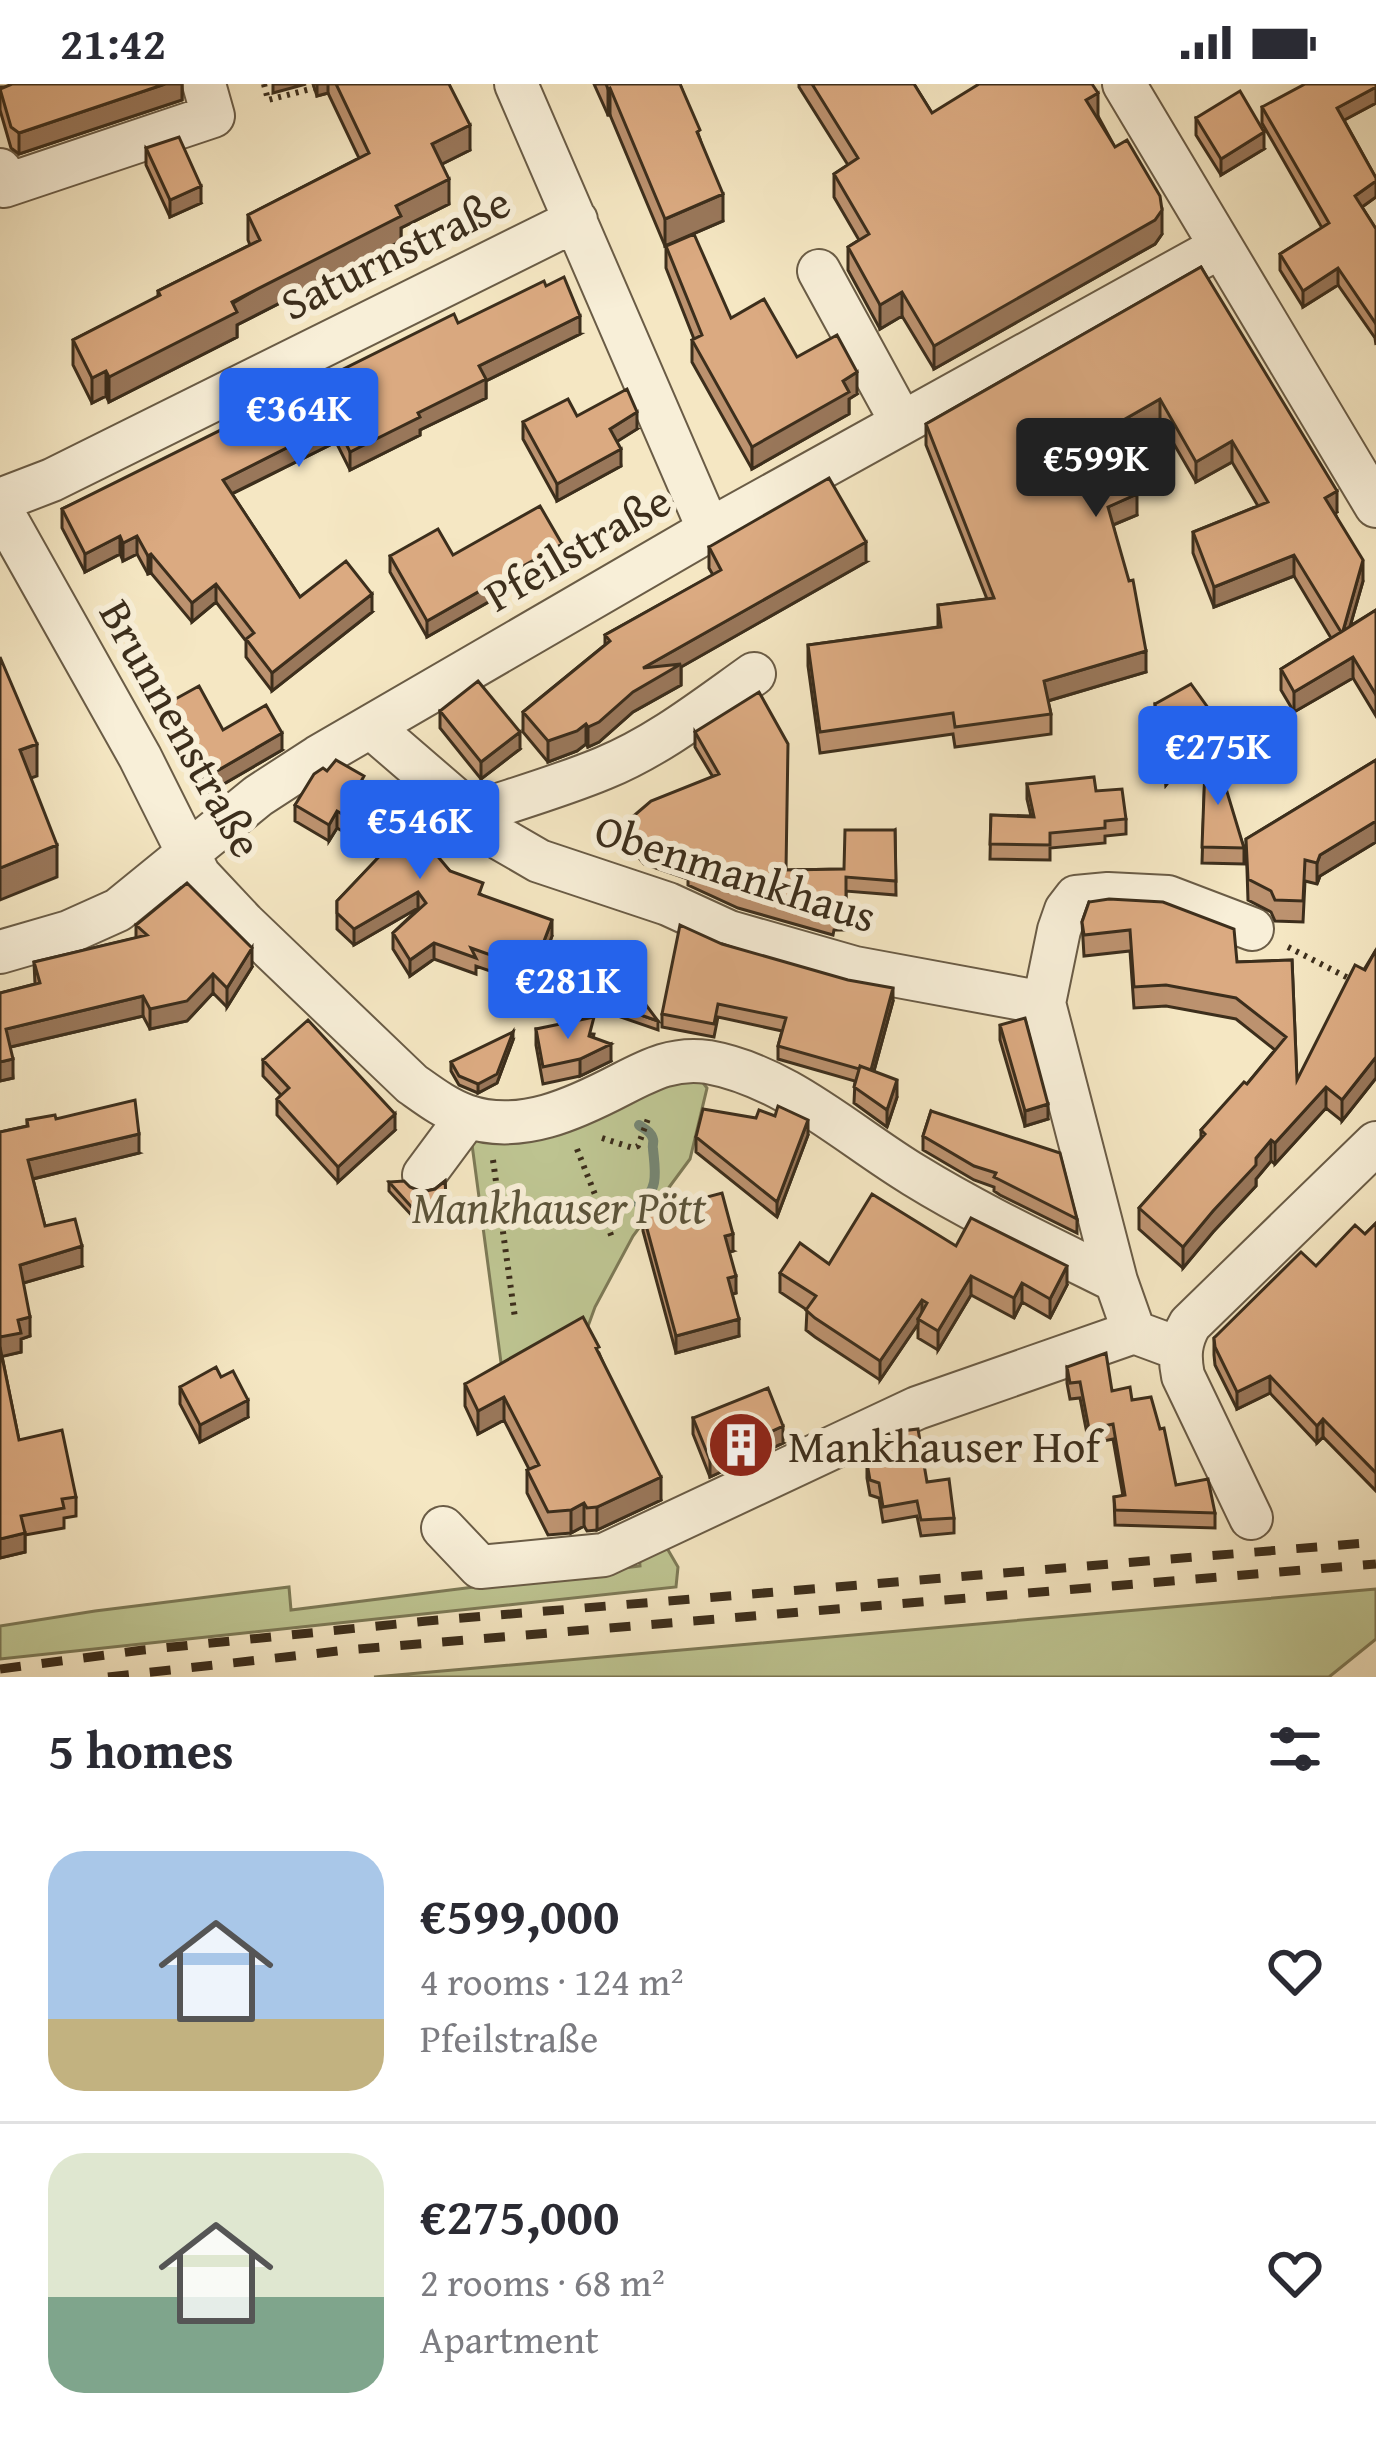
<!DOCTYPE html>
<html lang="en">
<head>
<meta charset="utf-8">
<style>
  :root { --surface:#fff; --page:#f2f2f3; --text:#2b2b33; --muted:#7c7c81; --line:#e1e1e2; --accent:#2563eb }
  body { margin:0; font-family:"Gentium Book Plus",serif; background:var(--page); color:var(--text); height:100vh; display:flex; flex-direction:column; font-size:45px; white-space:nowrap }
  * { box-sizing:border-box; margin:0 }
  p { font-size:39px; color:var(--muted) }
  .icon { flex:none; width:66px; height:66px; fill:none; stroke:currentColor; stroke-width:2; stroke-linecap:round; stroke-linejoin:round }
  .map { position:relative; height:1593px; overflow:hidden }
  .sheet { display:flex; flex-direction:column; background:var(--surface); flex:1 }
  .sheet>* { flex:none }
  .price { position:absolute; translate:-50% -102px; padding:0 27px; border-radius:12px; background:var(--accent); color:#fff; font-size:39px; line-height:78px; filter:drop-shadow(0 3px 6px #0008) }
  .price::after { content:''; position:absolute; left:50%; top:72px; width:36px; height:27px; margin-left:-18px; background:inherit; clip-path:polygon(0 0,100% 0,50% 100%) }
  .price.current { background:#222; color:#fff }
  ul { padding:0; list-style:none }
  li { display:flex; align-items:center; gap:36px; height:300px; padding:0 48px }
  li+li { border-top:3px solid var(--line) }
  li span { display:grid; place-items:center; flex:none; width:336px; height:240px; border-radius:36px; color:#555 }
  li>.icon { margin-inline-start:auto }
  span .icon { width:144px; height:144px; fill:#fffc; stroke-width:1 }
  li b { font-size:51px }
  h2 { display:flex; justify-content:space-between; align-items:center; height:144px; padding:0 48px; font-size:51px }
  .status { display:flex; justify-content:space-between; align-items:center; height:84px; padding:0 60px; background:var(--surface); direction:ltr }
  .status svg { height:33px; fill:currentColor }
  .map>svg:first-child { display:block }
  .green { fill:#bec592; stroke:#7d7a57; stroke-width:3 }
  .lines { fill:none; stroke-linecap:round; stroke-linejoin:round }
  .stream { stroke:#768673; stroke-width:10 }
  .minor-casing { stroke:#6a5c46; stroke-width:46 }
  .path { stroke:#3c2e1c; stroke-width:6; stroke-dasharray:3 6; stroke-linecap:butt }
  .minor { stroke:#f8efd8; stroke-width:42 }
  .rail { stroke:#3c2e1c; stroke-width:9; stroke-dasharray:21 21; stroke-linecap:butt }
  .wall { fill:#bc926f; stroke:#3c2e1c; stroke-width:3 }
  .shaded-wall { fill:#99775a; stroke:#3c2e1c; stroke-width:3 }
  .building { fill:#dbaa81; stroke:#3c2e1c; stroke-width:3 }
  .labels { text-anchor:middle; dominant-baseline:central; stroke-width:12; stroke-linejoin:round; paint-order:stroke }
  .street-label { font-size:45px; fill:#3c2e1c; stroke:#f8efd8 }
  .park-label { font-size:45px; font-style:italic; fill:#5c543a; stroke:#f8efd8 }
  .poi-label { font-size:45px; fill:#3c2e1c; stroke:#f8efd8; text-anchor:start }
</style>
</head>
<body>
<div class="status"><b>21:42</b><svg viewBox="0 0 49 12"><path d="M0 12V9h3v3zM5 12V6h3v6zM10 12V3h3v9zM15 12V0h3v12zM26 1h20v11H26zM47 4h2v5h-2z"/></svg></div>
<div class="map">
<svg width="1376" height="1593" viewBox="0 0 1376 1593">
  <rect width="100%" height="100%" fill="#f5e7c3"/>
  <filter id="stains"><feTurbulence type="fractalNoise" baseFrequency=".00167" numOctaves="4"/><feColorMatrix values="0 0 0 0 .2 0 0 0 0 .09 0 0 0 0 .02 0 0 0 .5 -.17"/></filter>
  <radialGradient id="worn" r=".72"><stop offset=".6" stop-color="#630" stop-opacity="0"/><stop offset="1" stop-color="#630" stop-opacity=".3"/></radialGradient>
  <path class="green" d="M698 992 707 1004 690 1075 633 1152 595 1223 583 1256 504 1301 471 1053 652 996Z
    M664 1459 678 1483 676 1503 0 1575V1542L95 1527 289 1503 291 1526 640 1482 639 1468Z
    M1376 1505V1555L1329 1593H374Z"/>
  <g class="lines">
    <path class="stream" d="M638 1119C660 1108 655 1086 653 1065 652 1062 654 1058 653 1055 651 1047 644 1045 639 1041"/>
    <g class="minor-casing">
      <path id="minor" d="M516 0 709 446
        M1124 0 1376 422
        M0 86 4 102 213 32 204 0
        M819 187 902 339
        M0 416 52 396 576 136
        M0 424 140 673 199 791 244 839 412 1000C429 1012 446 1025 466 1032 520 1051 576 1024 622 1000 651 985 675 973 708 978 786 992 848 1051 914 1091 979 1131 1048 1163 1116 1197
        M371 643 501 755 539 777 668 820 729 848 855 884 1044 919
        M471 730C515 715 561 702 604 684 658 662 706 624 754 590
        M0 868 69 848 118 826 258 712 318 673 709 446 1220 163
        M424 1091 467 1033
        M1180 1265 1134 1248 1116 1197 1044 919 1059 846 1066 826 1076 813 1108 810 1168 813 1252 845
        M1251 1434 1183 1292C1179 1272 1180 1257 1190 1240L1376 1059
        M443 1444 480 1483 604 1471 917 1324 1134 1248"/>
    </g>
    <path class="path" d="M264 0 268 16 314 4
      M1288 863 1356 898
      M602 1054 633 1064 638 1062 649 1032
      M577 1065 613 1156
      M493 1076 515 1234"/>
    <use href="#minor" class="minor"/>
    <path class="rail" d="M0 1585 143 1566 427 1537 1376 1458
      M108 1593 347 1566 1376 1480"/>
  </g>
  <path class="wall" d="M182 0V16L19 70 11 64 0 26V3Z
    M313 0H449L470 66 442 80 449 120 401 144V157L237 241V253L109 318 106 312 92 319 73 281V256L158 213V207L250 161 248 156V131L359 74 328 9 317 12Z
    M594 0H680L700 55 723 137 665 162 610 31H608Z
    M799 0H914L932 29 1098 32 1162 150 1155 160 934 285 902 232 880 245 848 186V163L859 156 834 113V90L848 81 799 3Z
    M1376 0V19L1344 36 1376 94V113L1362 123 1376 145V261L1375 254 1338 201 1303 223 1280 186V170L1322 144 1262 39V23Z
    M1196 34 1264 65 1221 91 1196 51Z
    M146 64 201 119 170 133 146 81Z
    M666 162 731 234 857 310 849 315V330L752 385 692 278V256L694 255 666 184Z
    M1201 183 1337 428 1335 429 1363 497 1350 542 1376 526V632L1353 594 1294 628 1281 606V585L1331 554 1294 492 1214 523 1193 469V448L1258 422 1232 378 1196 398 1160 336 1112 363 1137 431 1113 441 1146 588 1048 617 1051 630V650L955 663 953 650 820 669 808 582V561L938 543V521L987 515 926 361V340Z
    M458 239 580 250 486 297V314L420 346V351L350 386 336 358 232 410 300 513 372 528 272 607 246 573V557L216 518 192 538 151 489 148 490 137 470 123 477 120 470 85 488 62 444V425Z
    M577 332 637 345 617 357 621 382 557 417 523 355V338Z
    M709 463 866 478 681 583V601L633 628 599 658 588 663 586 660 577 667 548 678 523 648V628L605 561V551L713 491 709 484Z
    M453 471 562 476 427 553 390 488V472Z
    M170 618 223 646 282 666 210 708 170 634Z
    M1155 620 1211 645 1166 701 1155 637Z
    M440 627 520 665 481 695 440 644Z
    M695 648 786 786 844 785 895 746 896 811 846 807V846H834L833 851 738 824 688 801V795L644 780 623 755V741L713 693 695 663Z
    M1206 656 1244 764V780L1202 779Z
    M1376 676V758L1320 792 1317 800 1305 797 1303 838 1275 837 1271 828 1248 816 1246 755Z
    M327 687 364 707 450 787 483 812 552 852 533 902 476 882V890L434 875 410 892 393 865V849L418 825V824L354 861 337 845V817L382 770 337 744 329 757 295 737V721Z
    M1027 700 1096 707 1126 735V750L1105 752V759L1050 764V776L990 775 991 731 1031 732 1027 715Z
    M1089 818 1237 878 1292 876 1297 996 1376 866V994L1342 1037 1326 1024 1275 1080 1271 1077 1256 1095V1102L1213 1148 1183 1184 1139 1145V1124L1201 1054V1046L1247 1000 1275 966 1236 935 1166 922 1134 924 1130 867 1084 872 1082 838Z
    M136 841 252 883 227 923 213 909 187 937 150 945 143 932 10 963 13 994 0 997V909L35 900 34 878 136 854Z
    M722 860 893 917 874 987 897 1013 887 1043 854 1019 855 997 778 975V962L782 947 718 933 714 953 662 943V930Z
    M589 913 658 937V946L589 922Z
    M1000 941 1048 1035 1025 1042 1000 956Z
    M536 945 594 950 593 954 611 977 580 992 543 1000 536 961Z
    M513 956 497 999 478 1009 459 1001 451 987V978Z
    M263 976 395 1046 338 1098 277 1031V1015L281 1011 263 992Z
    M931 1027 1077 1135V1149L1000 1111 994 1107V1103L974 1096 923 1066V1052Z
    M775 1032 808 1051 777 1133 696 1068V1053L756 1034Z
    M56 1035 139 1069 33 1095 45 1142 82 1182 23 1199 30 1252 21 1255V1268L2 1272 19 1356 76 1413V1432L64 1434V1444L25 1451V1468L0 1474V1048L27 1042V1036Z
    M445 1097 447 1134 416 1136 389 1107V1098L422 1108 435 1105Z
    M643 1130 733 1167 729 1168 736 1209 732 1210 739 1252 676 1269 643 1147Z
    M1376 1139V1407L1323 1353 1317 1359 1270 1309 1237 1325 1215 1281 1214 1271V1254L1316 1182 1365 1150Z
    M956 1162 1067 1201 1050 1234 1022 1218 1014 1234 971 1211 938 1266 918 1254V1240L880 1296 815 1253 806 1246 807 1226 780 1208V1189L829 1180Z
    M599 1269 661 1416 597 1446 587 1447 584 1442 571 1449 548 1451 527 1409V1386L529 1385 504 1336 478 1350 465 1322V1300Z
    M1067 1283 1132 1316 1176 1401 1215 1429V1444L1115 1441 1114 1413 1123 1412 1113 1355 1089 1360 1080 1314 1070 1315 1067 1299Z
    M221 1293 248 1333 200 1358 180 1320V1303Z
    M693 1334 783 1359 710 1393 693 1350Z
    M872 1358 927 1398 954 1434V1449L921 1452 917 1432 883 1438 879 1414 870 1411 867 1394V1379L873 1374Z"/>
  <path class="shaded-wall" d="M165 0H182V16L19 70V49Z
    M273 0H306L273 9Z
    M317 0H328V9L317 12Z
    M1376 3V19L1337 40V24Z
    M610 4V31H608V5Z
    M1098 9V32L1086 39V16Z
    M470 41V66L432 85V60Z
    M1264 48V65L1221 91V75Z
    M449 95V120L401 144V157L237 241V253L109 318V293L396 122Z
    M1376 97V113L1355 128V112Z
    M201 102V119L170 133V116Z
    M723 110V137L665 162V135Z
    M1162 126V150L1155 160 934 285V262Z
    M1338 184V201L1303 223V207Z
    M902 208V232L880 245V221Z
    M580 232V250L486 297V314L420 346V351L350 386V368L418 329 479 282Z
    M106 287V312L92 319V294Z
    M857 288V310L849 315V330L752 385V363L843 297Z
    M1160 315V336L1104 368V347Z
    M637 328V345L610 362V345Z
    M336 339V358L223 414V396Z
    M1232 357V378L1196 398V378Z
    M621 365V382L557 417V400Z
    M1337 407V428L1325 435V414Z
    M1137 410V431L1108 443V423Z
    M120 452V470L85 488V470Z
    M137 452V470L123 477V459Z
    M866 458V478L681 583V601L633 628 599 658 588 663V643L643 584Z
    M562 460V476L427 553V537Z
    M151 470V489L148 490V472Z
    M1294 471V492L1214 523V503Z
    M1363 476V497L1343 567V547Z
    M216 500V518L192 538V519Z
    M372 510V528L272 607V589Z
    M1146 567V588L1044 618V597Z
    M1353 573V594L1294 628V608Z
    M1211 628V645L1166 701V684Z
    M586 640V660L577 667 548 678V657Z
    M520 648V665L481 695V678Z
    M282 649V666L210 708V691Z
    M37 660V692L20 698V666Z
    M337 727V744L329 757V741Z
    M1376 737V758L1320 792 1317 800V779L1320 771Z
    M57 761V793L0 816V784Z
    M418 808V824L354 861V845Z
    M552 836V852L533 902V886Z
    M434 859V875L410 892V876Z
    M252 864V883L227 923V904Z
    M213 890V909L187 937 150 945V925Z
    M893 904V917L870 1001V988Z
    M143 912V932L6 964V945Z
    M513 948V956L497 999 478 1009V1000Z
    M611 960V977L580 992V975Z
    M1376 973V994L1342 1037V1016Z
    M13 975V994L0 997V978Z
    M897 996V1013L887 1043V1026Z
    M1326 1003V1024L1275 1080V1059Z
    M1048 1020V1035L1025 1042V1027Z
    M395 1030V1046L338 1098V1083Z
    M808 1036V1051L777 1133V1118Z
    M139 1050V1069L28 1096V1076Z
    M1271 1056V1077L1256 1095V1102L1213 1148 1183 1184V1163Z
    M733 1150V1167L725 1169V1152Z
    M82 1162V1182L20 1200V1181Z
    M1067 1182V1201L1050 1234V1215Z
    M736 1192V1209L728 1211V1194Z
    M971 1192V1211L938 1266V1247Z
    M1022 1199V1218L1014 1234V1214Z
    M922 1216V1235H918V1240L880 1296V1277Z
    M30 1233V1252L21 1255V1268L0 1273V1253L18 1236Z
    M739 1235V1252L676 1269V1252Z
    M1270 1292V1309L1237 1325V1308Z
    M504 1313V1336L478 1350V1327Z
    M248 1316V1333L200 1358V1341Z
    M1323 1335V1353L1317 1359V1342Z
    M783 1342V1359L710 1393V1376Z
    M661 1393V1416L597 1446V1423Z
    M584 1419V1442L571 1449V1426Z
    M25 1449V1468L0 1474V1455Z"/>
  <path class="building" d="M12 0H165L19 49 11 43 0 5Z
    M336 0H449L470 41 432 60 449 95 396 122 401 132 232 218 237 228 109 293 106 287 92 294 73 256 160 211 158 207 260 156 248 131 369 69Z
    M606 0H680L700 46 697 48 723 110 665 135 610 4 608 5Z
    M812 0H914L932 29 979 0H1092L1098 9 1086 16 1115 63 1127 56 1160 112 1162 126 1155 136 934 262 902 208 880 221 848 163 869 150 834 90 858 74Z
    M1305 0H1376V3L1337 24 1376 94V97L1355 112 1376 145V240L1338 184 1303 207 1280 170 1329 139 1262 23Z
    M1240 7 1264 48 1221 75 1196 34Z
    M179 53 201 102 170 116 146 64Z
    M694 150 731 234 764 215 797 273 837 251 857 288 843 297 849 308 752 363 692 256 702 251 666 162Z
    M1201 183 1337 407 1325 414 1363 476 1343 547 1376 526V611L1353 573 1294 608 1281 585 1341 548 1294 471 1214 503 1193 448 1268 418 1232 357 1196 378 1160 315 1104 347 1137 410 1108 423 1129 497 1133 496 1146 567 1044 597 1051 630 955 643 953 629 820 648 808 561 941 543 938 521 994 514 926 340Z
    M564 193 580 232 479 282 486 295 418 329 420 333 350 368 336 339 223 396 300 513 346 477 372 510 272 589 246 555 254 549 216 500 192 519 151 470 148 472 137 452 123 459 120 452 85 470 62 425 454 230 458 239 544 197 546 202Z
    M627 305 637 328 610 345 621 365 557 400 523 338 568 315 577 332Z
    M829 394 866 458 643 584 681 580 633 608 599 638 588 643 586 640 577 647 548 657 523 628 610 557 605 551 721 486 709 463Z
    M540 422 562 460 427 537 390 472 438 445 453 471Z
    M0 573 37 660 20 666 57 761 0 784Z
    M478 597 520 648 481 678 440 627Z
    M1191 600 1211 628 1166 684 1155 620Z
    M199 602 223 646 266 621 282 649 210 691 170 618Z
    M759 608 788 660 786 786 844 785 845 746H895L896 797 846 793V832H834L833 837 738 810 688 787 690 782 644 765 623 741 651 717 719 690 695 648Z
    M1211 655 1244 764 1202 763 1206 656Z
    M336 676 364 692 358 703 403 731 450 787 483 799 479 810 552 836 533 886 471 864 476 874 434 859 410 876 393 849 426 819 418 808 354 845 337 829V817L391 760 337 727 329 741 295 721 314 690 323 684 327 687Z
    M1376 676V737L1320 771 1317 779 1305 776 1303 817 1275 816 1271 807 1248 795 1246 755Z
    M1094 693 1096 707 1122 705 1126 735 1105 737V744L1050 749V761L990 760 991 731 1034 733 1027 700Z
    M187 799 252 864 227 904 213 890 187 917 150 925 143 912 6 945 13 975 0 978V909L40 899 34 878 147 851 136 841Z
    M1109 815 1163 818 1234 845 1237 878 1292 876 1297 996 1355 881 1365 886 1376 866V973L1342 1016 1326 1003 1275 1059 1271 1056 1256 1074V1081L1213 1127 1183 1163 1139 1124 1205 1050 1201 1046 1244 998 1247 1000 1286 953 1236 914 1166 901 1134 903 1130 846 1084 851 1082 838 1089 818Z
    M680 841 722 860 848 896 893 904 871 986 860 982 859 985 778 962 786 934 718 920 714 940 662 930Z
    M622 889 658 937 589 913Z
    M594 933 589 952 611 960 580 975 543 983 536 945Z
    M1025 934 1048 1020 1025 1027 1000 941Z
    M308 936 395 1030 338 1083 277 1015 289 1004 263 976Z
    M513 948 497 990 478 1000 459 992 451 978Z
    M860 982 897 996 887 1026 854 1003Z
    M135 1016 139 1050 28 1076 45 1142 75 1135 82 1162 20 1181 30 1233 18 1236 21 1249 0 1253V1048L28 1042 27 1036 55 1031 56 1035Z
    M778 1022 808 1036 777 1118 696 1053 703 1025 756 1034 759 1026 775 1032Z
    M931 1027 1060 1069 1077 1135 1000 1096 994 1093 996 1089 974 1082 923 1052Z
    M404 1097 410 1103 422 1108 435 1105 445 1097 447 1126 416 1128 389 1098Z
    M722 1109 733 1150 725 1152 736 1192 728 1194 739 1235 676 1252 643 1130Z
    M872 1110 956 1162 971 1134 1067 1182 1050 1215 1022 1199 1014 1214 971 1192 938 1247 918 1235 927 1219 922 1216 880 1277 815 1234 806 1226 816 1212 780 1189 800 1159 829 1180Z
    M1376 1139V1389L1323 1335 1317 1342 1270 1292 1237 1308 1215 1263 1214 1254 1301 1168 1316 1182 1355 1141 1365 1150Z
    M583 1233 599 1263 596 1264 661 1393 597 1423 587 1424 584 1419 571 1426 548 1428 527 1386 539 1381 504 1313 478 1327 465 1300Z
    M0 1263 19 1356 62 1346 76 1413 62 1415 64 1424 21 1432 25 1449 0 1455Z
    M1106 1269 1112 1307 1130 1303 1132 1316 1151 1313 1160 1345 1164 1344 1176 1401 1208 1395 1215 1429 1115 1426 1114 1413 1125 1411 1113 1340 1089 1345 1080 1298 1070 1299 1067 1283Z
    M216 1283 221 1293 233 1287 248 1316 200 1341 180 1303Z
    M768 1304 783 1342 710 1376 693 1334Z
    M918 1345 927 1398 949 1395 954 1434 921 1436 917 1417 883 1423 879 1399 870 1396 867 1379 875 1373 872 1358 893 1348Z"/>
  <defs>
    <g id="building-disc" transform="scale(3.45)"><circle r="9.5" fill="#8f2418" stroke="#f8efd8"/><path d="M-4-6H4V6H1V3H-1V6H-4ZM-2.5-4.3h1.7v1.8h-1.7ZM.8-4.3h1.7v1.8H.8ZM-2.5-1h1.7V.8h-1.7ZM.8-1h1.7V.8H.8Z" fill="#fff"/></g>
  </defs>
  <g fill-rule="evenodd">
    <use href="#building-disc" x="741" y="1361"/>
  </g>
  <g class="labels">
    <g class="street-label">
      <text transform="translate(395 168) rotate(-26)">Saturnstraße</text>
      <text transform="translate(577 463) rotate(-30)">Pfeilstraße</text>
      <text transform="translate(182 644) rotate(61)">Brunnenstraße</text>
      <text transform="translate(736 788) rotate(18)">Obenmankhaus</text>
    </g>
    <g class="park-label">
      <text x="559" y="1122">Mankhauser Pött</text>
    </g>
    <g class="poi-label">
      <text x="788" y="1361">Mankhauser Hof</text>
    </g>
  </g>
  <rect width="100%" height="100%" filter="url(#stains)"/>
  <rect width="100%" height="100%" fill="url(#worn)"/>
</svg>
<b class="price" style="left:299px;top:386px">€364K</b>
<b class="price current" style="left:1096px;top:436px">€599K</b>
<b class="price" style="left:1218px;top:724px">€275K</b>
<b class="price" style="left:420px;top:798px">€546K</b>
<b class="price" style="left:568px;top:958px">€281K</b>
</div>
<section class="sheet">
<h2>5 homes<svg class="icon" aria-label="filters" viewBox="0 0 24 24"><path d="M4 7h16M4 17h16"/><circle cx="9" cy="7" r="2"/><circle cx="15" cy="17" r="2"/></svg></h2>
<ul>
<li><span style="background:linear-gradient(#a9c7e8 70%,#c2b280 0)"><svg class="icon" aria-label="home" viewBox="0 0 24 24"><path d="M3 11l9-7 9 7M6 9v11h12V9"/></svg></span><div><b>€599,000</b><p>4 rooms · 124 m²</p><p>Pfeilstraße</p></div><svg class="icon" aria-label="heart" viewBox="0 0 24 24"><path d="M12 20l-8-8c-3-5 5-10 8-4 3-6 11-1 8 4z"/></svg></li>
<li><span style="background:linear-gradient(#dfe7d0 60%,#7fa58c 0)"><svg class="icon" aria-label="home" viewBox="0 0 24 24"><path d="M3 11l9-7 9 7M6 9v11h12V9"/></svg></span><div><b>€275,000</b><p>2 rooms · 68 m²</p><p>Apartment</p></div><svg class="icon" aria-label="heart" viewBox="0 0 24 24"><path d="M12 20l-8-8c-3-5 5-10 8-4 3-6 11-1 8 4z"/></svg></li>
</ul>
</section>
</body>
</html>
